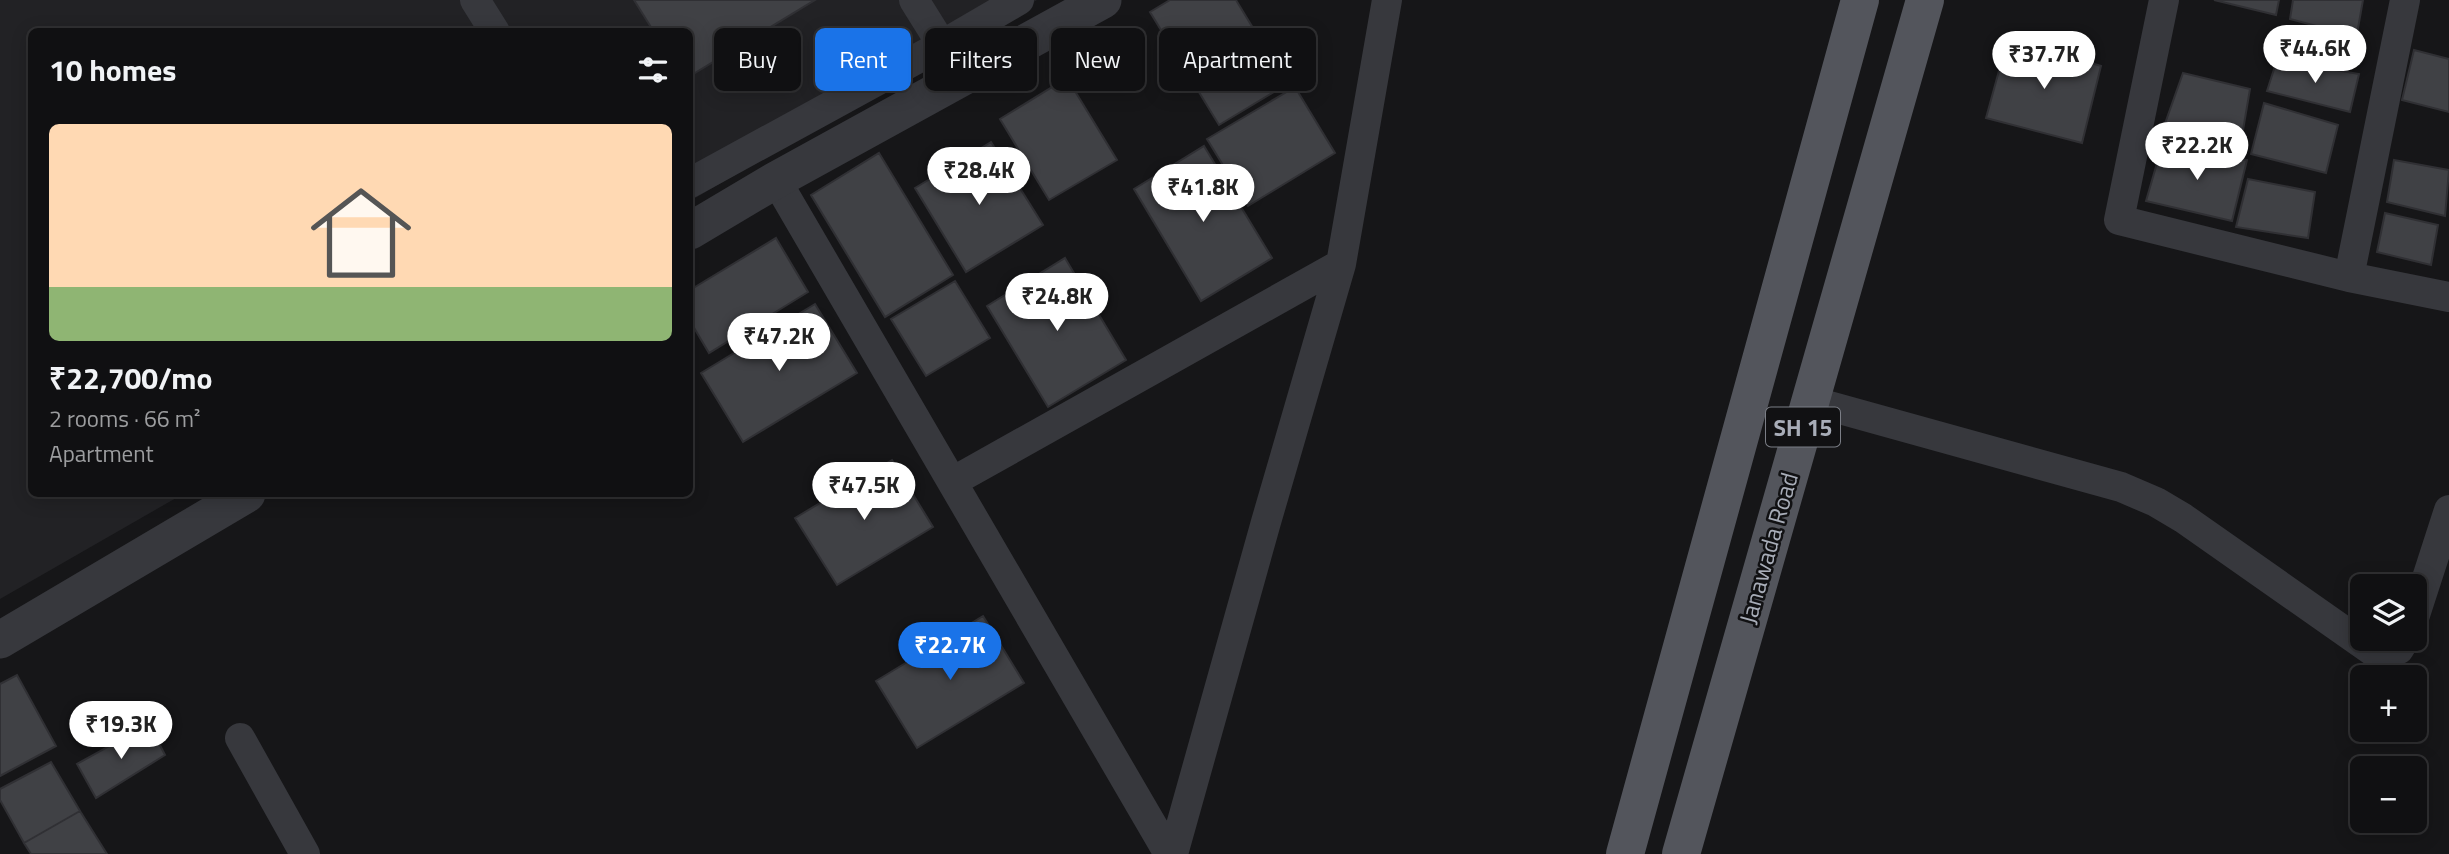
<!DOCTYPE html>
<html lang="en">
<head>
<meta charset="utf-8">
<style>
  :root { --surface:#101012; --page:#19191b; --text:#f1f3f6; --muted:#9c9d9f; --line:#303032; --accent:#1a73e8 }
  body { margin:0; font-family:"Titillium Web",sans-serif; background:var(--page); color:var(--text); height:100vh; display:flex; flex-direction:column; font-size:26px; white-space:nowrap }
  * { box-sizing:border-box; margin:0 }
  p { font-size:23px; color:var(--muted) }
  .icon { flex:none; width:38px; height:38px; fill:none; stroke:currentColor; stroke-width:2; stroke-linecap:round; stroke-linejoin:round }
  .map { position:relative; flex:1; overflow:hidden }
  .side { position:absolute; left:28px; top:28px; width:665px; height:469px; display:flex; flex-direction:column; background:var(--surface); border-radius:10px; box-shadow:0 4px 18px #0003,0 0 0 2px var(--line) }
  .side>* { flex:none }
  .top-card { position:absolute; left:714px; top:28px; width:665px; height:63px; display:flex; gap:14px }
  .buttons { position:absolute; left:2350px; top:574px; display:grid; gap:14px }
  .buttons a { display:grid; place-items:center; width:77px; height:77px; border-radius:10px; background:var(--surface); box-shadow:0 4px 18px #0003,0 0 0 2px var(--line); font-size:35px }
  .price { position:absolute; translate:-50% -60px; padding:0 16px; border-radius:24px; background:#fff; color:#222; font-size:23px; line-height:46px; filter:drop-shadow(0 2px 4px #0008) }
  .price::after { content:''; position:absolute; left:50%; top:42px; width:21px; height:16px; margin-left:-10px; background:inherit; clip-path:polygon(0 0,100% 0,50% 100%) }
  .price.selected { background:var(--accent); color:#fff }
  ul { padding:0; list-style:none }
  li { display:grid; align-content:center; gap:14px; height:371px; padding:0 21px }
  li+li { border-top:2px solid var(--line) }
  li span { display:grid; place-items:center; height:217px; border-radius:10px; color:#555 }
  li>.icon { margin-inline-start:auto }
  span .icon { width:126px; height:126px; fill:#fffc; stroke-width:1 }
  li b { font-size:30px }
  h2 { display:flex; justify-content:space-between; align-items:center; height:84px; padding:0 21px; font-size:30px }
  .chip { padding:0 24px; border-radius:10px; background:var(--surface); box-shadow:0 4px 18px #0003,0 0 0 2px var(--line); font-size:24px; line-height:63px }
  .chip.selected { background:var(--accent); color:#fff }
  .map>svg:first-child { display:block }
  .built { fill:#222225 }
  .building { fill:#404145; stroke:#303034; stroke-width:2 }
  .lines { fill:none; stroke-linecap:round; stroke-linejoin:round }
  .minor { stroke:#37383d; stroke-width:30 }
  .tertiary { stroke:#37383d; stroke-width:37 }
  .primary { stroke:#53555c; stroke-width:38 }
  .labels { text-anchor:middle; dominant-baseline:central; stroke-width:5; stroke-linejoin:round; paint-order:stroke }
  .shield { fill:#111113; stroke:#7b7e86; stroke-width:2 }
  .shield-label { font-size:23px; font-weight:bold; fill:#a8adb8 }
  .street-label { font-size:24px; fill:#a8adb8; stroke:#111113 }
</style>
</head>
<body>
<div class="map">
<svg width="2449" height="854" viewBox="0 0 2449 854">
  <rect width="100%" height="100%" fill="#161618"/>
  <path class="built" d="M0 0H1037L690 201V32H32V494H183L0 599Z"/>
  <path class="building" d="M634 0H815L690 76V32H654Z
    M1170 0H1236L1287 84 1219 125 1150 12Z
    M2214 0H2279L2276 15Z
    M2293 0H2363L2352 62 2320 57 2324 28 2290 19Z
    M2008 38 2101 66 2082 143 1986 118Z
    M2414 50 2449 59V112L2402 100Z
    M2277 60 2359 74 2350 112 2267 91Z
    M2183 73 2250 89 2240 148 2162 132Z
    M1067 78 1117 160 1049 200 1000 119Z
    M1295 87 1335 153 1248 206 1207 139Z
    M2264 103 2338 125 2326 173 2251 154Z
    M991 142 1043 225 966 272 915 188Z
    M1204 146 1272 258 1201 301 1134 189Z
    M2162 146 2247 160 2232 221 2146 201Z
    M879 153 953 275 885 317 811 195Z
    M2394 160 2449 170 2445 216 2387 202Z
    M2248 179 2315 192 2308 238 2236 227Z
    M2385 213 2438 225 2431 265 2377 252Z
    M776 238 808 292 709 353 690 321V290Z
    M1065 258 1126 360 1048 407 987 306Z
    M955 281 990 338 926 376 891 319Z
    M815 304 857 373 743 442 701 373Z
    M892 460 933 527 837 585 795 518Z
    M983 616 1024 683 917 748 876 681Z
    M17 675 56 746 0 776V684Z
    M149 724 165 755 96 798 77 764Z
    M51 762 80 811 24 843 0 800V789Z
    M80 811 107 854H31L24 843Z"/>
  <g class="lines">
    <path class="minor" d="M475 0 495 32
      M914 0 942 45 1019 0
      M2164 0 2119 220 2349 277 2449 297
      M776 180 1169 854
      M690 183 942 45
      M2349 277 2405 0
      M1811 401 2121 487 2156 502 2183 518 2374 652 2399 649 2405 639
      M952 482 1341 264
      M2415 615 2449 510
      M240 738 305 854
      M1173 854 1266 522 1341 264 1387 0"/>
    <path class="tertiary" d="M690 231 776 180 1103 0
      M0 640 247 494"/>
    <path class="primary" d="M1625 854 1860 0
      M1681 854 1925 0"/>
  </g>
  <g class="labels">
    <rect class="shield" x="1766" y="407.5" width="74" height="39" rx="5"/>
    <g class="shield-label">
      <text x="1803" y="427">SH 15</text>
    </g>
    <g class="street-label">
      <text transform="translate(1768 548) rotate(-74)">Janawada Road</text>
    </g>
  </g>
</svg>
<div class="buttons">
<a><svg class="icon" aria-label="layers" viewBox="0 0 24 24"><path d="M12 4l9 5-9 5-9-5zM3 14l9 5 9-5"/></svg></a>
<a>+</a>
<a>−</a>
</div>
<b class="price" style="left:2315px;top:85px">₹44.6K</b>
<b class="price" style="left:2044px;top:91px">₹37.7K</b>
<b class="price" style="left:2197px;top:182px">₹22.2K</b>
<b class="price" style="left:979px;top:207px">₹28.4K</b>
<b class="price" style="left:1203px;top:224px">₹41.8K</b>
<b class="price" style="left:1057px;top:333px">₹24.8K</b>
<b class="price" style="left:779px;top:373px">₹47.2K</b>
<b class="price" style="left:864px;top:522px">₹47.5K</b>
<b class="price selected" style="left:950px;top:682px">₹22.7K</b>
<b class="price" style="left:121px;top:761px">₹19.3K</b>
<div class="top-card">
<a class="chip">Buy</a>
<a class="chip selected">Rent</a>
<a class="chip">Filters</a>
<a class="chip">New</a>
<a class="chip">Apartment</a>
</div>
<section class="side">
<h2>10 homes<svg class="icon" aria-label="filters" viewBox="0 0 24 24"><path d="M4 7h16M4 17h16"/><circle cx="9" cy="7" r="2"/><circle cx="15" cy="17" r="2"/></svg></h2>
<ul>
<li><span style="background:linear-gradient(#ffd9b3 75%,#8fb573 0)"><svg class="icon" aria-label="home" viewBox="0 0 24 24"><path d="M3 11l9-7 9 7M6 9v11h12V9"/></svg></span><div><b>₹22,700/mo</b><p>2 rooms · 66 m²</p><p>Apartment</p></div></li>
</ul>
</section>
</div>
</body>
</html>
